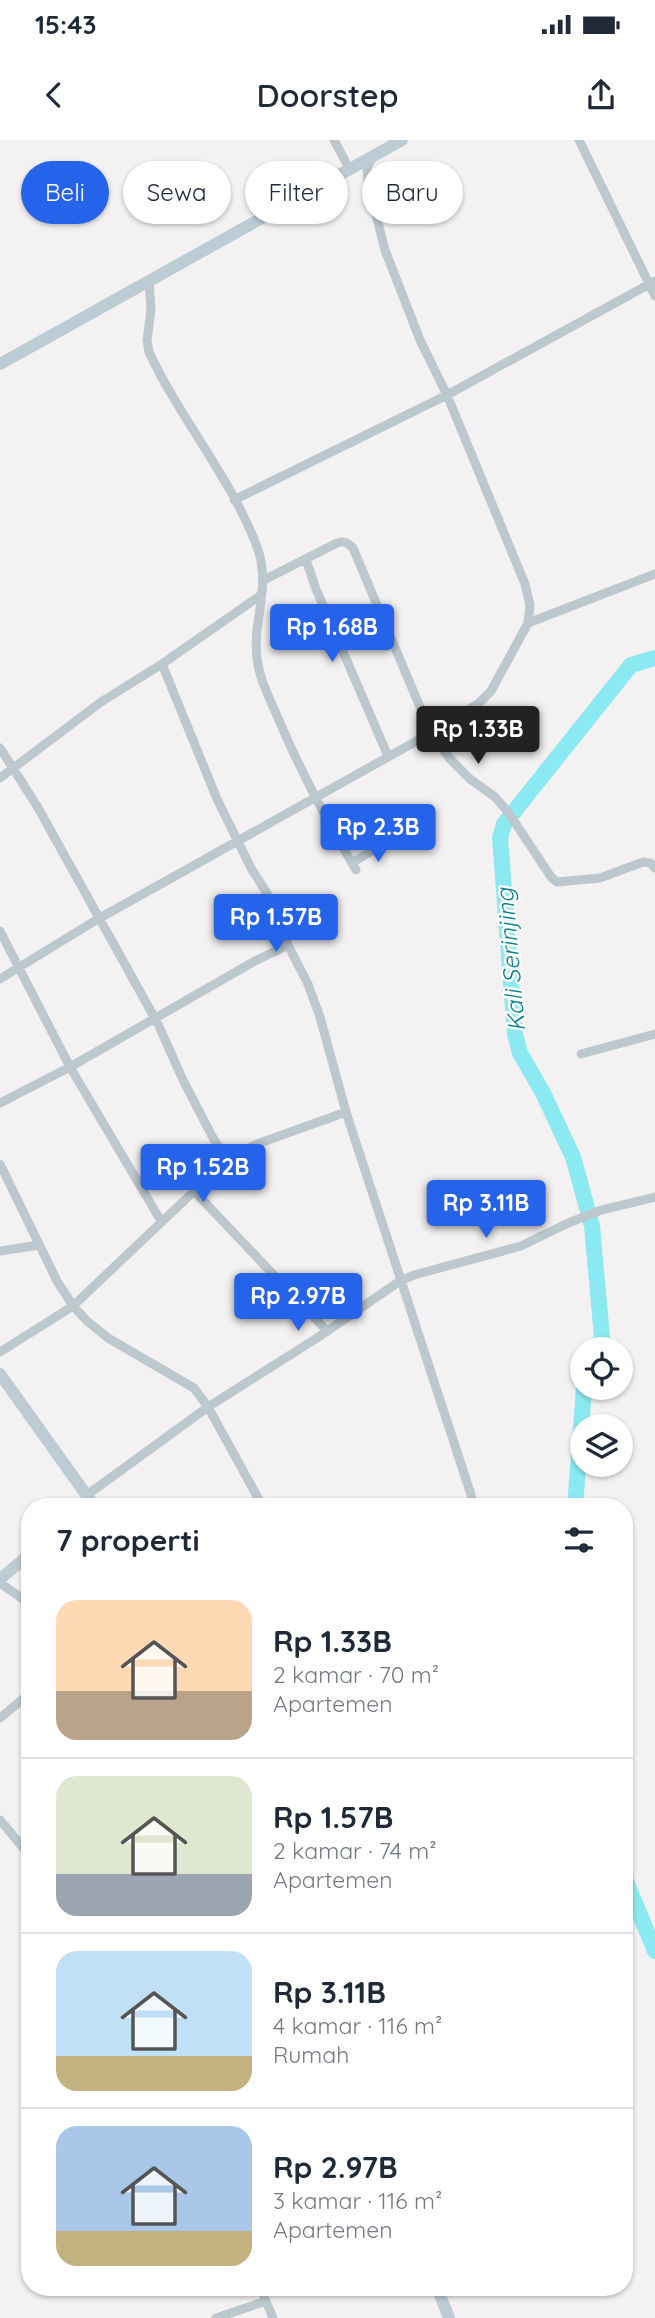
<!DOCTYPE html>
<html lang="id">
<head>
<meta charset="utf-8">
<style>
  :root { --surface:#fff; --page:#f6f6f7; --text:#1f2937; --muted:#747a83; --line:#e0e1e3; --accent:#2563eb }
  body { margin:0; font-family:Quicksand,sans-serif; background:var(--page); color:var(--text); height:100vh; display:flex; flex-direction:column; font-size:26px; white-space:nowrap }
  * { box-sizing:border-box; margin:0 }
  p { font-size:23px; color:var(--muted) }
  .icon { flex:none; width:38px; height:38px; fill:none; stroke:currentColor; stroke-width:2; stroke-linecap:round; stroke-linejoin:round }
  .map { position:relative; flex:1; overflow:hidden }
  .details { position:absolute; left:21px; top:1358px; width:612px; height:798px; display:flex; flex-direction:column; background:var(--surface); border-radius:28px; box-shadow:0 2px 5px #0004 }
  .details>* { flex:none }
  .banner { position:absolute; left:21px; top:21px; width:614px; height:63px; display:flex; gap:14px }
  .fabs { position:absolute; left:570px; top:1197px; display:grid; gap:14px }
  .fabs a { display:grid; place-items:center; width:63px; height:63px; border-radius:50%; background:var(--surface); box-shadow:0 2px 5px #0004; font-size:35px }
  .price { position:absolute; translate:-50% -60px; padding:0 16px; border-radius:7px; background:var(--accent); color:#fff; font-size:23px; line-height:46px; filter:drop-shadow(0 2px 4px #0008) }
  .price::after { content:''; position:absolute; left:50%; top:42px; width:21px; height:16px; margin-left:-10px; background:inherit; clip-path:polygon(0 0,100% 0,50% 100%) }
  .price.current { background:#222; color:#fff }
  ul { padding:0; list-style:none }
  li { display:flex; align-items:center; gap:21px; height:175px; padding:0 35px }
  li+li { border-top:2px solid var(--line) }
  li span { display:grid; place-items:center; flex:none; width:196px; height:140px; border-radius:21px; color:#555 }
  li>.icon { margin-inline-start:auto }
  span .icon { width:84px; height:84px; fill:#fffc; stroke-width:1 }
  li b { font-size:30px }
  h2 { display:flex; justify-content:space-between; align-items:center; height:84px; padding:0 35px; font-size:30px }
  .pill { padding:0 24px; border-radius:32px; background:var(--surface); box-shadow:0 2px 5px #0004; font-size:24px; line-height:63px }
  .pill.current { background:var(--accent); color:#fff }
  .status { display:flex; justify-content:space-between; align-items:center; height:49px; padding:0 35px; background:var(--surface); direction:ltr }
  .status svg { height:19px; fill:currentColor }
  header { display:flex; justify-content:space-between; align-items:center; height:91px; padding:0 35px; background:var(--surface); font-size:32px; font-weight:600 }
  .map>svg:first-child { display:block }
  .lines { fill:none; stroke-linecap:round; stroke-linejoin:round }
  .river { stroke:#8be9f1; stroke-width:16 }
  .street { stroke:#bcc8ce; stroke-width:9 }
  .secondary { stroke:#bdcbd4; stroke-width:12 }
  .labels { text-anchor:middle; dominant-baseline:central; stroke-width:5; stroke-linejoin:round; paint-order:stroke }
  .water-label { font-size:24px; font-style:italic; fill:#09838d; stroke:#fff }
</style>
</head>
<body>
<div class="status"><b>15:43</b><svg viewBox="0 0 49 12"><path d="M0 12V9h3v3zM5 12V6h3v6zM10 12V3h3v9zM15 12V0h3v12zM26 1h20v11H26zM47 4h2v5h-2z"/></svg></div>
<header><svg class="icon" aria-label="back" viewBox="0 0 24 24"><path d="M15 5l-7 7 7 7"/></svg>Doorstep<svg class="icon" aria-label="share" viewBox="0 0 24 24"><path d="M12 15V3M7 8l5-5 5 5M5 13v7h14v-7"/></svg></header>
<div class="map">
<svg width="655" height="2178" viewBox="0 0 655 2178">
  <rect width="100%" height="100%" fill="#f4f1f2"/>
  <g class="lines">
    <path class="river" d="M597 1209 602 1197 592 1086 573 1017 543 953 520 913 515 894 500 698 504 684 631 525 655 518
      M575 1367 584 1248
      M625 1739 655 1811"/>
    <path class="street" d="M334 0 350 30
      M579 0 655 156
      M149 140 151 170 147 200 149 212C180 279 232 339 257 407 272 447 252 480 257 518 259 539 270 559 278 578 300 630 327 681 356 730
      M234 360 447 255 655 141
      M306 420 316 449 388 616
      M264 440 337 403C344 401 347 402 353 408L431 593 450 619 470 639 495 657 508 672 551 737 557 742 600 738 643 722 650 723 655 728
      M528 483 655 434
      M162 524 217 659 251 728 276 768 288 805 308 844 320 877 346 972 475 1367
      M0 608 37 666 158 884 183 940 213 998 227 1020
      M0 638 101 562 162 524 261 455
      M352 723 388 701
      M0 791 70 927 161 1081
      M0 839 98 779 431 593 479 563 491 551 528 483 530 465 525 444 447 255 420 200 385 110 368 43 367 28 372 18
      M581 914 655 894
      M0 963 70 927 255 821 288 805
      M0 1024 57 1141 73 1166 87 1181 108 1198 194 1248 208 1267 263 1367
      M195 1052 327 1191
      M0 1111 39 1105
      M0 1212 73 1166 227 1020 257 1004 346 972
      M87 1355 208 1267 317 1198 400 1141 414 1135 521 1106 566 1084 601 1070 655 1057
      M0 1443 30 1464
      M0 1578 30 1553
      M0 1680 30 1716
      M260 2147 273 2178
      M216 2178 266 2161"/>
    <path class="secondary" d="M0 224 402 0
      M0 1234 95 1367
      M0 1439 30 1414
      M437 2147 449 2178"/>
  </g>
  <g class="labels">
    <g class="water-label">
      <text transform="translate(510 820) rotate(-95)">Kali Serinjing</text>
    </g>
  </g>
</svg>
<div class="fabs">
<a><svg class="icon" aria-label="locate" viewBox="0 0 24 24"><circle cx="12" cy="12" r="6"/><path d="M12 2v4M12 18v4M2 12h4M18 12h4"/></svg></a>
<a><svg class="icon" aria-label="layers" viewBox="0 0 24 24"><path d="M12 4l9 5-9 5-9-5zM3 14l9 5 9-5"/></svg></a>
</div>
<b class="price" style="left:332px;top:524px">Rp 1.68B</b>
<b class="price current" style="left:478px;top:626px">Rp 1.33B</b>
<b class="price" style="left:378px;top:724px">Rp 2.3B</b>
<b class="price" style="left:276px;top:814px">Rp 1.57B</b>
<b class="price" style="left:203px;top:1064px">Rp 1.52B</b>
<b class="price" style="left:486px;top:1100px">Rp 3.11B</b>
<b class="price" style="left:298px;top:1193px">Rp 2.97B</b>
<div class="banner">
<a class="pill current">Beli</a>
<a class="pill">Sewa</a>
<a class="pill">Filter</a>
<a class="pill">Baru</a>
</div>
<section class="details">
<h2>7 properti<svg class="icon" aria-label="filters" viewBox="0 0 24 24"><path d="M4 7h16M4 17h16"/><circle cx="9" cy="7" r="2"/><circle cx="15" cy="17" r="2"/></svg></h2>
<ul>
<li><span style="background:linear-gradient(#ffd9b3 65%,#b9a48a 0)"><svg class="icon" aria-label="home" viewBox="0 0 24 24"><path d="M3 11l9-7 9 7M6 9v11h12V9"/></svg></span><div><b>Rp 1.33B</b><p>2 kamar · 70 m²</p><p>Apartemen</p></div></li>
<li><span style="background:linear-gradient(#dfe7d0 70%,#9aa5b1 0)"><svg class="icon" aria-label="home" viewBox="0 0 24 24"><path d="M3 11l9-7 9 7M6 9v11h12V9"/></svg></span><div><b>Rp 1.57B</b><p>2 kamar · 74 m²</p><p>Apartemen</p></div></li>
<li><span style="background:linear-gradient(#bfe0f5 75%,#c2b280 0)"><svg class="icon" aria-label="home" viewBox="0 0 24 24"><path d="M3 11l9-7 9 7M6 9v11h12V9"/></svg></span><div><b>Rp 3.11B</b><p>4 kamar · 116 m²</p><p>Rumah</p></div></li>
<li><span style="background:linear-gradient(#a9c7e8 75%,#c2b280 0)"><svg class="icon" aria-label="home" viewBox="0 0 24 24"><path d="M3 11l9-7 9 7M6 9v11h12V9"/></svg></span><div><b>Rp 2.97B</b><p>3 kamar · 116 m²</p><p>Apartemen</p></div></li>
</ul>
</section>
</div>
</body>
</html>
